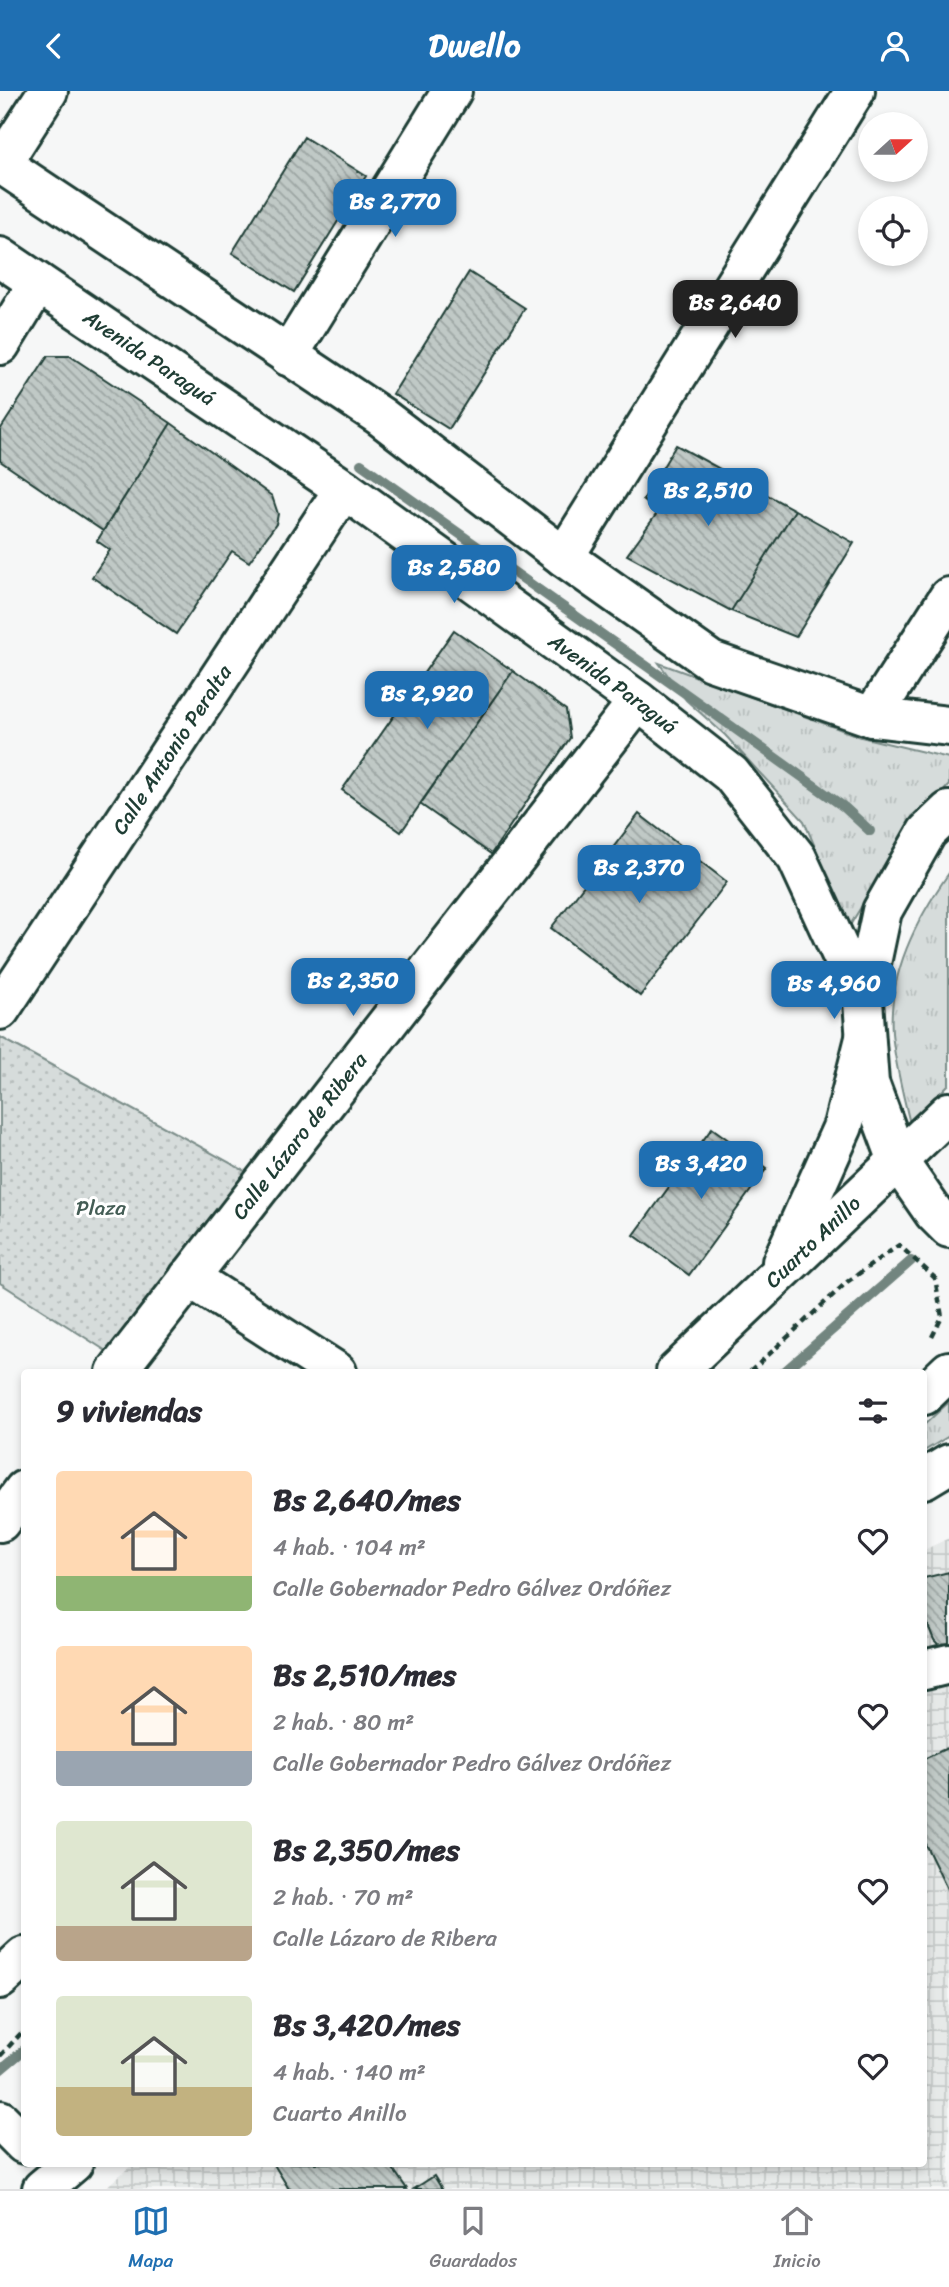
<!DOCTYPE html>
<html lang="es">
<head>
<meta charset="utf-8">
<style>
  :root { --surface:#fff; --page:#f2f2f3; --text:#2b2b33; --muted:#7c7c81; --line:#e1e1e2; --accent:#1f6fb2 }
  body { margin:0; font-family:Sriracha,sans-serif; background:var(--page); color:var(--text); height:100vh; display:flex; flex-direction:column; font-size:26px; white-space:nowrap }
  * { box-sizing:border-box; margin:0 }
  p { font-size:23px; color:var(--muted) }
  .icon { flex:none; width:38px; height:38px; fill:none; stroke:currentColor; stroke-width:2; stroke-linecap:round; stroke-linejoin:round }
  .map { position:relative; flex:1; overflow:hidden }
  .panel { position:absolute; left:21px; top:1278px; width:906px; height:798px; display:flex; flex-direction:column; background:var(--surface); border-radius:7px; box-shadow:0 4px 10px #0003 }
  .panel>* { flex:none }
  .needle { width:46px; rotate:69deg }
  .controls { position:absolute; left:858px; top:21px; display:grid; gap:14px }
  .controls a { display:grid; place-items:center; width:70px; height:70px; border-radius:50%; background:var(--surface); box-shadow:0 4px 10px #0003; font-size:35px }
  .price { position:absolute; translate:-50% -60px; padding:0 16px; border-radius:14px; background:var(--accent); color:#fff; font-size:23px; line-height:46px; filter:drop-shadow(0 2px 4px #0008) }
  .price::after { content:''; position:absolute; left:50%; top:42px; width:21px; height:16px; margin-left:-10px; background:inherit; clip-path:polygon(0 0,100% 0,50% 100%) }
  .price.on { background:#222; color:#fff }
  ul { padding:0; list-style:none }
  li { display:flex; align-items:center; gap:21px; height:175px; padding:0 35px }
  li span { display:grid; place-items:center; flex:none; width:196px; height:140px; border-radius:7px; color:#555 }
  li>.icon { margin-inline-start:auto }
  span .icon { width:84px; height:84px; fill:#fffc; stroke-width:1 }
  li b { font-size:30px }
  h2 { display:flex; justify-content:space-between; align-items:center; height:84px; padding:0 35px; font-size:30px }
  header { display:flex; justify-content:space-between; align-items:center; height:91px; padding:0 35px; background:var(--accent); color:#fff; font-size:32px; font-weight:700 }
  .menu { display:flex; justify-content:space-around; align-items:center; height:98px; border-top:2px solid var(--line); background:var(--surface); font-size:19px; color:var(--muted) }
  .menu a { display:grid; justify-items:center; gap:4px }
  .menu .on { color:var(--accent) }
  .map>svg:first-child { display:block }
  .industrial { fill:url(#industrial-grid) }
  .grass { fill:url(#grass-tufts); stroke:#7a8c88; stroke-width:2 }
  .park { fill:url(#park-dots); stroke:#7a8c88; stroke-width:2 }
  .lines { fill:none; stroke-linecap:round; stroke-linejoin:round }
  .stream { stroke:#72857f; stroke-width:10 }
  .building { fill:url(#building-back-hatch); stroke:#1f3d34; stroke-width:2 }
  .minor-casing { stroke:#1f3d34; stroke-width:44 }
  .major-casing { stroke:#1f3d34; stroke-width:44 }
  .highway-casing { stroke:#1f3d34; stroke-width:44 }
  .path { stroke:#1f3d34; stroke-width:4.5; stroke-dasharray:7 5; stroke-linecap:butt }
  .minor { stroke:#fff; stroke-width:38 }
  .major { stroke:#fff; stroke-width:38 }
  .highway { stroke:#fff; stroke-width:38 }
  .labels { text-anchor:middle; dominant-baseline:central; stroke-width:6; stroke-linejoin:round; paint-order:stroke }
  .street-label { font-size:21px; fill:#1f3d34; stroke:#fff }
  .park-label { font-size:21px; fill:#445d55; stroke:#fff }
</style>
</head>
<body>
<header><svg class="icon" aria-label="back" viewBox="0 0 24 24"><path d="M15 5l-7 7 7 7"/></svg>Dwello<svg class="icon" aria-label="person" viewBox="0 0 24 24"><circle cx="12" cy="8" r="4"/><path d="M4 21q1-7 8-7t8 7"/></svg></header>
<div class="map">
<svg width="949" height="2098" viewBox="0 0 949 2098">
  <defs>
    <pattern id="industrial-grid" width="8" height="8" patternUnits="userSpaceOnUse" patternTransform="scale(1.75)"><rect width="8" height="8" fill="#e6e9e8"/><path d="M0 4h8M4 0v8" fill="none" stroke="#c5c9c8"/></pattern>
    <pattern id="grass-tufts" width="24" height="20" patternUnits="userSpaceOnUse" patternTransform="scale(1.75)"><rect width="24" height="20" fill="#d6dcdb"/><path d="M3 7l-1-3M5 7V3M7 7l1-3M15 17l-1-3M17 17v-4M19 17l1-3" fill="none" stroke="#b7bebd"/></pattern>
    <pattern id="park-dots" width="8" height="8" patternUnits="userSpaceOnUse" patternTransform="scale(1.75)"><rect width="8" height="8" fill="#d6dcdb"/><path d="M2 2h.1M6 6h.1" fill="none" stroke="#b7bebd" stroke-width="1.8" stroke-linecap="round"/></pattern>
    <pattern id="building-back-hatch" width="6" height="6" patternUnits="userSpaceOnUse" patternTransform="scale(1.75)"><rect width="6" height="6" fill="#c0c9c6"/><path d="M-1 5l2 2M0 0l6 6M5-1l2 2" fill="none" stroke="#9ba4a2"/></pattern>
  </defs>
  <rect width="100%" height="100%" fill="#f6f7f7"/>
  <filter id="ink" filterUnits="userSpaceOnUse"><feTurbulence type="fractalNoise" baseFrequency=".0143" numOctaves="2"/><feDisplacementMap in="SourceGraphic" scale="14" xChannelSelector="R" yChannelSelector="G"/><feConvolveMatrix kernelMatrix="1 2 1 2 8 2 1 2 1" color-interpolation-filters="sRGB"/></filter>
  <g filter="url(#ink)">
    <path class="industrial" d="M949 1447V2098H104L134 2072H924V1459Z"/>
    <path class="grass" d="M659 572 861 646 949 667V694L905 743 849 836 804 730 725 644 686 609Z
      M949 782V993L910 1033C903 1003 895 973 892 942 888 883 916 829 949 782Z
      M949 1311V1345L924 1360V1334Z"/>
    <path class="park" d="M0 946 254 1085 114 1265 0 1192Z"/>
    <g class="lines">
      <path class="stream" d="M361 373 713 622 844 716 870 740
        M784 1281 911 1170
        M0 1979 24 1959"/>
    </g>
    <path class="building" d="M304 46 366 85 294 201 232 162Z
      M469 181 525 217 449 338 393 303Z
      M48 265H70L171 332 103 440 0 370V339Z
      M171 332 272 405 278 423 276 433 249 471 232 460 176 543 92 486 110 459 97 450Z
      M676 354 795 419 731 520 627 464 658 421 643 409Z
      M795 419 854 452 796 546 731 520Z
      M454 539 513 580 401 741 342 699Z
      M513 580 566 619 570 647 491 763 420 713Z
      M639 723 727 791 640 905 551 837Z
      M712 1037 767 1077 689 1184 634 1144Z
      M949 1481V1565L934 1549 924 1525V1487Z
      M949 1656V1802L924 1751V1668Z
      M273 2072H389L407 2098H289Z
      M434 2085 442 2098H414Z"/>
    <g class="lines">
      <g class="minor-casing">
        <g id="minor">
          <path d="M0 75 48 0"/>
          <path d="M0 254 38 192"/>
          <path d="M288 265 452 0"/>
          <path d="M564 466 855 0"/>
          <path d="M872 626 949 506"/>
          <path id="s1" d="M0 919 344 398"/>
          <path d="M189 1186 337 1281"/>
          <path id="s2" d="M116 1281 638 610"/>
          <path d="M0 1431 24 1399"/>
          <path d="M924 1579 949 1573"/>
          <path d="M0 2029 24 2053"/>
        </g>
      </g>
      <g class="major-casing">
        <g id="major">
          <path d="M0 72 380 325 564 466 711 570 872 626 949 635"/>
          <path id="s3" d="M0 166 344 398 638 610 731 683 797 767 863 910"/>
          <path d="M949 720 927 741 882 820 863 910 869 992 898 1070 934 1122 949 1137"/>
        </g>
      </g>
      <g class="highway-casing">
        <g id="highway">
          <path d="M782 1171 843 1035 865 947"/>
          <path id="s4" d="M676 1281 949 1021"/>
          <path d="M924 1304 949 1280"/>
          <path d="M924 1388 949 1373"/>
          <path d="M0 1888 24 1866"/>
          <path d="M42 2098 73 2072"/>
        </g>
      </g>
      <path class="path" d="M750 1281 847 1191 899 1154 935 1187 942 1226 932 1246
        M0 1965 24 1939"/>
      <use href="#minor" class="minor"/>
      <use href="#major" class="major"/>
      <use href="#highway" class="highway"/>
    </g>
  </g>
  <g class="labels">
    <g class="street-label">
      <text stroke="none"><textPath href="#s3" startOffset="180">Avenida Paraguá</textPath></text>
      <text stroke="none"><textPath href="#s3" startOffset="747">Avenida Paraguá</textPath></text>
      <text stroke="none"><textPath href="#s1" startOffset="312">Calle Antonio Peralta</textPath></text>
      <text stroke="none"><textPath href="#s2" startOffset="299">Calle Lázaro de Ribera</textPath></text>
      <text stroke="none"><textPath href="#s4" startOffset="189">Cuarto Anillo</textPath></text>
    </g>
    <g class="park-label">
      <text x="101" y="1117">Plaza</text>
    </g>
  </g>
</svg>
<div class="controls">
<a><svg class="needle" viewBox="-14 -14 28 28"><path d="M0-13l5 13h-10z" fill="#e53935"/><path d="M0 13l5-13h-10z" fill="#7c7c81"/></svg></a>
<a><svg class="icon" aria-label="locate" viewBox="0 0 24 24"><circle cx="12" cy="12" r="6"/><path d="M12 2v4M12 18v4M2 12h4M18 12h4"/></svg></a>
</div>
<b class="price" style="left:395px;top:148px">Bs 2,770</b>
<b class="price on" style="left:735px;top:249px">Bs 2,640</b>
<b class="price" style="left:708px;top:437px">Bs 2,510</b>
<b class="price" style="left:454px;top:514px">Bs 2,580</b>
<b class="price" style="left:427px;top:640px">Bs 2,920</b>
<b class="price" style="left:639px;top:814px">Bs 2,370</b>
<b class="price" style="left:353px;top:927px">Bs 2,350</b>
<b class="price" style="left:834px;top:930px">Bs 4,960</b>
<b class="price" style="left:701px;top:1110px">Bs 3,420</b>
<section class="panel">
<h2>9 viviendas<svg class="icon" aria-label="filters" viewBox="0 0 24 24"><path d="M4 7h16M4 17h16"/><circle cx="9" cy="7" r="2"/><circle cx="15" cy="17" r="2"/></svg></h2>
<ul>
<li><span style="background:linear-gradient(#ffd9b3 75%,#8fb573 0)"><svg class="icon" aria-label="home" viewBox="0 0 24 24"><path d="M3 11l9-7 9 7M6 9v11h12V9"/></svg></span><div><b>Bs 2,640/mes</b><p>4 hab. · 104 m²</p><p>Calle Gobernador Pedro Gálvez Ordóñez</p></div><svg class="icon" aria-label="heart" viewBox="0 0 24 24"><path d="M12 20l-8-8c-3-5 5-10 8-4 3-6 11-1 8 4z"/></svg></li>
<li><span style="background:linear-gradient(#ffd9b3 75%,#9aa5b1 0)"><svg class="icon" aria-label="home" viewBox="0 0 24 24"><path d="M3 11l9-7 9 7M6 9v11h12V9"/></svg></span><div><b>Bs 2,510/mes</b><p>2 hab. · 80 m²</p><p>Calle Gobernador Pedro Gálvez Ordóñez</p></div><svg class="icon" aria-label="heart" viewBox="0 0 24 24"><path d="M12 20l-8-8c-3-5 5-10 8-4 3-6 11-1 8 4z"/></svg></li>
<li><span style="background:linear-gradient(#dfe7d0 75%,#b9a48a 0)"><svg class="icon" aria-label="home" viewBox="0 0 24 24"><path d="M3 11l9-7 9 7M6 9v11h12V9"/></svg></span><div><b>Bs 2,350/mes</b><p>2 hab. · 70 m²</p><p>Calle Lázaro de Ribera</p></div><svg class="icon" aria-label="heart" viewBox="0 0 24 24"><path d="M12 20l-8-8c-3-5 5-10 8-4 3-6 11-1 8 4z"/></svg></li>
<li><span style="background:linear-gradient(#dfe7d0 65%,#c2b280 0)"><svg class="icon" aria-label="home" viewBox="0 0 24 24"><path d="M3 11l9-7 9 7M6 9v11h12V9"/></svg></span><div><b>Bs 3,420/mes</b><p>4 hab. · 140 m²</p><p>Cuarto Anillo</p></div><svg class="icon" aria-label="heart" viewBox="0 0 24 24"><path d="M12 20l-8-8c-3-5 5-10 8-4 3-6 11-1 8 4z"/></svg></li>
</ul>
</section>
</div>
<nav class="menu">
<a class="on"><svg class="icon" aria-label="map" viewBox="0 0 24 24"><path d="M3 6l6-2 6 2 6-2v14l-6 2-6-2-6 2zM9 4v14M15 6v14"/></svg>Mapa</a>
<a><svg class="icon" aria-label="saved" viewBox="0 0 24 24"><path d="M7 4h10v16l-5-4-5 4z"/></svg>Guardados</a>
<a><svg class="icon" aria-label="home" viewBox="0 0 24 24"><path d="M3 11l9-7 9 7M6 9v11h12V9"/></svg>Inicio</a>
</nav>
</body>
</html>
